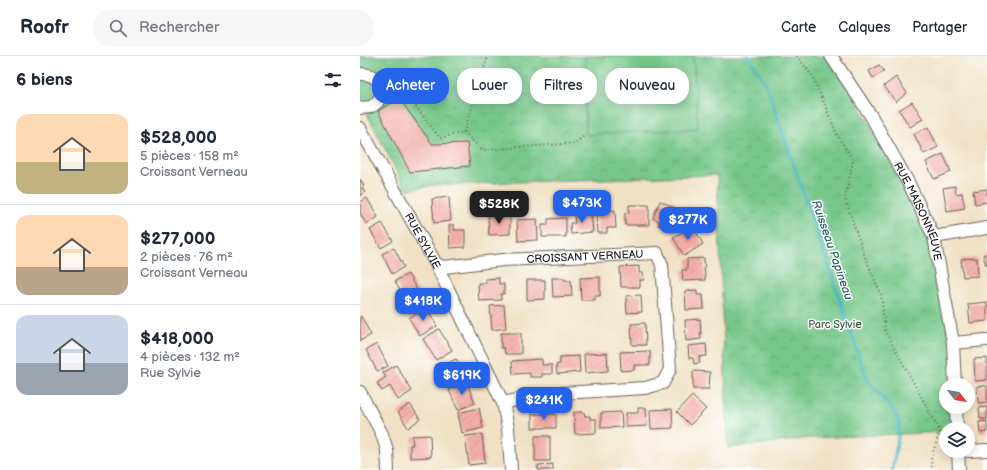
<!DOCTYPE html>
<html lang="fr">
<head>
<meta charset="utf-8">
<style>
  :root { --surface:#fff; --page:#f6f6f7; --text:#1f2937; --muted:#747a83; --line:#e0e1e3; --accent:#2563eb }
  body { margin:0; font-family:"Balsamiq Sans",sans-serif; background:var(--page); color:var(--text); height:100vh; display:flex; flex-direction:column; font-size:15px; white-space:nowrap }
  * { box-sizing:border-box; margin:0 }
  p { font-size:13px; color:var(--muted) }
  .icon { flex:none; width:22px; height:22px; fill:none; stroke:currentColor; stroke-width:2; stroke-linecap:round; stroke-linejoin:round }
  .map { position:relative; flex:1; overflow:hidden }
  .panel { display:flex; flex-direction:column; background:var(--surface); width:360px }
  .panel>* { flex:none }
  .guide { position:absolute; left:12px; top:12px; width:380px; height:36px; display:flex; gap:8px }
  .needle { width:26px; rotate:121deg }
  .tools { position:absolute; left:579px; top:322px; display:grid; gap:8px }
  .tools a { display:grid; place-items:center; width:36px; height:36px; border-radius:50%; background:var(--surface); box-shadow:0 2px 10px #0003; font-size:20px }
  .price { position:absolute; translate:-50% -34px; padding:0 9px; border-radius:8px; background:var(--accent); color:#fff; font-size:13px; line-height:26px; filter:drop-shadow(0 1px 2px #0008) }
  .price::after { content:''; position:absolute; left:50%; top:24px; width:12px; height:9px; margin-left:-6px; background:inherit; clip-path:polygon(0 0,100% 0,50% 100%) }
  .price.selected { background:#222; color:#fff }
  ul { padding:0; list-style:none }
  li { display:flex; align-items:center; gap:12px; height:100px; padding:0 16px }
  li+li { border-top:1px solid var(--line) }
  li span { display:grid; place-items:center; flex:none; width:112px; height:80px; border-radius:12px; color:#555 }
  li>.icon { margin-inline-start:auto }
  span .icon { width:48px; height:48px; fill:#fffc; stroke-width:1 }
  li b { font-size:17px }
  h2 { display:flex; justify-content:space-between; align-items:center; height:48px; padding:0 16px; font-size:17px }
  .tag { padding:0 14px; border-radius:16px; background:var(--surface); box-shadow:0 2px 10px #0003; font-size:14px; line-height:36px }
  .tag.selected { background:var(--accent); color:#fff }
  header { display:flex; align-items:center; gap:24px; box-sizing:border-box; height:56px; padding:0 20px; background:var(--surface); border-bottom:1px solid var(--line) }
  header strong { font-size:19px }
  nav { display:flex; gap:22px; margin-inline-start:auto; font-size:14px }
  .search { width:280px; height:36px; background:var(--page); display:flex; align-items:center; gap:10px; box-sizing:border-box; padding:0 14px; border-radius:16px; color:var(--muted); font-size:15px }
  main { display:flex; flex:1; min-height:0 }
  .map>svg:first-child { display:block }
  .park { fill:url(#park-crowns); stroke:#497252 }
  .pitch { fill:#76c789; stroke:#497252 }
  .lines { fill:none; stroke-linecap:round; stroke-linejoin:round }
  .stream { stroke:#45b2c1; stroke-width:3 }
  .building { fill:url(#building-hatch) }
  .minor-casing { stroke:#666157; stroke-width:14 }
  .path { stroke:#666157; stroke-width:2; stroke-dasharray:1 3; stroke-linecap:butt }
  .minor { stroke:#fff; stroke-width:12 }
  .labels { text-anchor:middle; dominant-baseline:central; stroke-width:3; stroke-linejoin:round; paint-order:stroke }
  .street-label { font-size:11px; fill:#1c1c1c; stroke:#fff }
  .park-label { font-size:11px; fill:#406048; stroke:#fff }
  .water-label { font-size:12px; font-style:italic; fill:#2e6066; stroke:#fff }
</style>
</head>
<body>
<header>
<strong>Roofr</strong>
<div class="search"><svg class="icon" aria-label="search" viewBox="0 0 24 24"><circle cx="10" cy="10" r="6"/><path d="M15 15l6 6"/></svg>Rechercher</div>
<nav><a>Carte</a><a>Calques</a><a>Partager</a></nav>
</header>
<main>
<section class="panel">
<h2>6 biens<svg class="icon" aria-label="filters" viewBox="0 0 24 24"><path d="M4 7h16M4 17h16"/><circle cx="9" cy="7" r="2"/><circle cx="15" cy="17" r="2"/></svg></h2>
<ul>
<li><span style="background:linear-gradient(#ffd9b3 60%,#c2b280 0)"><svg class="icon" aria-label="home" viewBox="0 0 24 24"><path d="M3 11l9-7 9 7M6 9v11h12V9"/></svg></span><div><b>$528,000</b><p>5 pièces · 158 m²</p><p>Croissant Verneau</p></div></li>
<li><span style="background:linear-gradient(#ffd9b3 65%,#b9a48a 0)"><svg class="icon" aria-label="home" viewBox="0 0 24 24"><path d="M3 11l9-7 9 7M6 9v11h12V9"/></svg></span><div><b>$277,000</b><p>2 pièces · 76 m²</p><p>Croissant Verneau</p></div></li>
<li><span style="background:linear-gradient(#c9d6e8 60%,#9aa5b1 0)"><svg class="icon" aria-label="home" viewBox="0 0 24 24"><path d="M3 11l9-7 9 7M6 9v11h12V9"/></svg></span><div><b>$418,000</b><p>4 pièces · 132 m²</p><p>Rue Sylvie</p></div></li>
</ul>
</section>
<div class="map">
<svg width="627" height="414" viewBox="0 0 627 414">
  <defs>
    <pattern id="park-crowns" width="20" height="18" patternUnits="userSpaceOnUse"><rect width="20" height="18" fill="#76c789"/><path d="M2 6a3 3 0 1 1 6 0M12 15a3 3 0 1 1 6 0" fill="none" stroke="#66aa76"/></pattern>
    <pattern id="building-hatch" width="6" height="6" patternUnits="userSpaceOnUse"><rect width="6" height="6" fill="#f5aea8"/><path d="M-1 1l2-2M0 6l6-6M5 7l2-2" fill="none" stroke="#d19590"/></pattern>
  </defs>
  <rect width="100%" height="100%" fill="#fff"/>
  <filter id="ink" filterUnits="userSpaceOnUse"><feTurbulence type="fractalNoise" baseFrequency=".025" numOctaves="2"/><feDisplacementMap in="SourceGraphic" scale="8" xChannelSelector="R" yChannelSelector="G"/><feConvolveMatrix kernelMatrix="1 2 1 2 8 2 1 2 1" color-interpolation-filters="sRGB"/></filter>
  <filter id="wash" filterUnits="userSpaceOnUse"><feTurbulence type="fractalNoise" baseFrequency=".012" numOctaves="4" result="noise"/><feDisplacementMap in="SourceGraphic" scale="16" xChannelSelector="R" yChannelSelector="G"/><feGaussianBlur stdDeviation="0.9" result="paint"/><feColorMatrix in="noise" values="0 0 0 0 0 0 0 0 0 0 0 0 0 0 0 0 0 1.4 0 .05"/><feComposite in="paint" operator="in"/></filter>
  <g filter="url(#wash)">
    <rect width="100%" height="100%" fill="#f0e1c4"/>
    <path class="park" d="M0 0H471L574 181 595 329H586V351H596L597 373H586V376L451 382 368 392 357 119 75 129 46 134 0 44Z"/>
    <path class="pitch" d="M225 0H333L338 72 226 79Z"/>
    <g class="lines">
      <path class="stream" d="M388 0 406 28 502 309 509 326 533 354 539 366 538 382 532 414"/>
    </g>
    <g id="blocks">
      <path class="building" d="M519 9 524 15 513 22 509 15Z
        M536 21 547 37 536 46 524 30Z
        M39 42 72 88 107 87 110 110 50 116 18 55Z
        M552 46 563 63 550 71 539 54Z
        M568 71 578 91 564 98 554 78Z
        M583 98 591 116 574 123 566 106Z
        M0 123 4 130 2 132 5 136 0 140Z
        M595 130 596 138 602 137 605 152 587 155 583 132Z
        M627 133V146L615 148 613 135Z
        M89 141 91 165 74 167 72 143Z
        M7 142 18 161 6 168 0 157V146Z
        M300 145 320 154 316 163 319 165 314 176 298 169 300 166 293 162Z
        M269 149H289V169H265V157H269Z
        M255 154 256 172H247V177H238L237 157H242V155Z
        M231 157 233 176 211 178 210 167H215L214 158Z
        M150 159V178L129 179 128 160Z
        M206 162V181H182V169H188V163Z
        M177 163 178 184 158 185 157 164Z
        M22 167 33 185 21 192 10 174Z
        M89 169H94V174H105V191L90 192Z
        M333 170 343 188 324 200 313 181Z
        M34 192 44 211 32 218 22 198Z
        M627 198V209H626L623 199Z
        M344 202 345 224 323 225 322 214H327V203Z
        M617 202 618 220 603 221 601 203Z
        M279 210V217H283L284 224H280V231H261L260 211Z
        M48 218 60 239 43 249 38 239 41 237 35 225Z
        M240 221V240H235V244H221L220 222Z
        M139 222V228H144V238H141V244L119 245 118 227H126L125 223Z
        M192 222H204V224H211L212 240 193 241Z
        M167 224H185V243L167 244Z
        M337 234V239H343L344 253 326 254 325 235Z
        M281 239 282 256 267 257 266 240Z
        M627 246V265L610 267 608 248Z
        M144 249 146 272 132 274 130 250Z
        M67 252 77 270 60 280 49 262Z
        M1 260 11 279 0 285V261Z
        M340 263 341 283 326 285 325 264Z
        M285 267 286 289H272L271 268Z
        M79 273 92 294 76 304 63 283Z
        M141 277H161V298H145L144 292H141Z
        M17 288 28 310 17 315 6 294Z
        M346 288 347 300 339 301 340 307 334 308 333 302H329L328 290Z
        M290 295V309H274V314L261 315 260 296Z
        M247 297 248 315 225 317 224 298Z
        M219 300 220 316 197 318 196 309 200 308V301Z
        M627 302V324L615 325 614 303Z
        M96 303 101 312 104 311 106 316 90 325 82 310Z
        M182 303V309H192V318H182V321H170V317L153 318 152 305Z
        M36 309 52 335 38 344 30 330 22 335 17 327 26 321 23 317Z
        M333 315 350 316 349 333H333Z
        M107 327 115 347 98 354 89 334Z
        M617 330H627V346L618 347Z
        M332 340 346 353 330 369 317 356Z
        M50 348 60 363 48 372 38 356Z
        M627 351V363H620L619 352Z
        M119 352 123 372 102 377 98 357Z
        M278 352H286L287 370 266 371V357H278Z
        M312 353 313 372 291 373 290 354Z
        M214 356H224L225 360H230V363H236V377L215 378Z
        M261 356 262 371 241 372V357Z
        M172 358H196V372H172Z
        M627 365V376L620 377 619 366Z
        M122 378 125 407 109 409 105 380Z
        M70 379 71 401 50 402V389H53L52 380Z
        M175 380H190V405H175Z
        M193 408V414H178V409Z"/>
    </g>
  </g>
  <g filter="url(#ink)">
    <use href="#blocks" fill-opacity="0" stroke="#666157" stroke-width="1"/>
    <g class="lines">
      <g class="minor-casing">
        <g id="minor">
          <path id="s1" d="M471 0 511 60 549 128 574 181 593 287 595 329"/>
          <path d="M0 18C5 18 11 19 15 22 26 31 22 46 10 51 7 52 3 51 0 52"/>
          <path id="s2" d="M0 72 76 208 143 347 148 372 151 414"/>
          <path d="M574 181 627 172"/>
          <path id="s3" d="M76 208 84 211 143 204 297 197 302 209 310 313 303 327 285 332 186 338 143 347"/>
          <path d="M593 287 627 284"/>
          <path d="M0 336 22 378 27 394 28 414"/>
          <path d="M596 351 597 373"/>
          <path d="M598 395 599 414"/>
          <path d="M608 395 627 394"/>
        </g>
      </g>
      <path class="path" d="M437 0 453 21 477 78 493 105 485 143 504 198 521 239 525 275 580 375 571 402 572 414
        M31 41 42 33 80 82 104 76 128 0
        M104 76 122 94 215 87 226 79"/>
      <use href="#minor" class="minor"/>
    </g>
  </g>
  <g class="labels">
    <g class="street-label">
      <text stroke="none"><textPath href="#s1" startOffset="179">RUE MAISONNEUVE</textPath></text>
      <text stroke="none"><textPath href="#s2" startOffset="129">RUE SYLVIE</textPath></text>
      <text stroke="none"><textPath href="#s3" startOffset="150">CROISSANT VERNEAU</textPath></text>
    </g>
    <g class="park-label">
      <text x="475" y="268">Parc Sylvie</text>
    </g>
    <g class="water-label">
      <text transform="translate(472 194) rotate(71)">Ruisseau Papineau</text>
    </g>
  </g>
</svg>
<div class="tools">
<a><svg class="needle" viewBox="-14 -14 28 28"><path d="M0-13l5 13h-10z" fill="#e53935"/><path d="M0 13l5-13h-10z" fill="#747a83"/></svg></a>
<a><svg class="icon" aria-label="layers" viewBox="0 0 24 24"><path d="M12 4l9 5-9 5-9-5zM3 14l9 5 9-5"/></svg></a>
</div>
<b class="price" style="left:222px;top:168px">$473K</b>
<b class="price selected" style="left:139px;top:169px">$528K</b>
<b class="price" style="left:328px;top:185px">$277K</b>
<b class="price" style="left:63px;top:266px">$418K</b>
<b class="price" style="left:102px;top:340px">$619K</b>
<b class="price" style="left:184px;top:365px">$241K</b>
<div class="guide">
<a class="tag selected">Acheter</a>
<a class="tag">Louer</a>
<a class="tag">Filtres</a>
<a class="tag">Nouveau</a>
</div>
</div>
</main>
</body>
</html>
